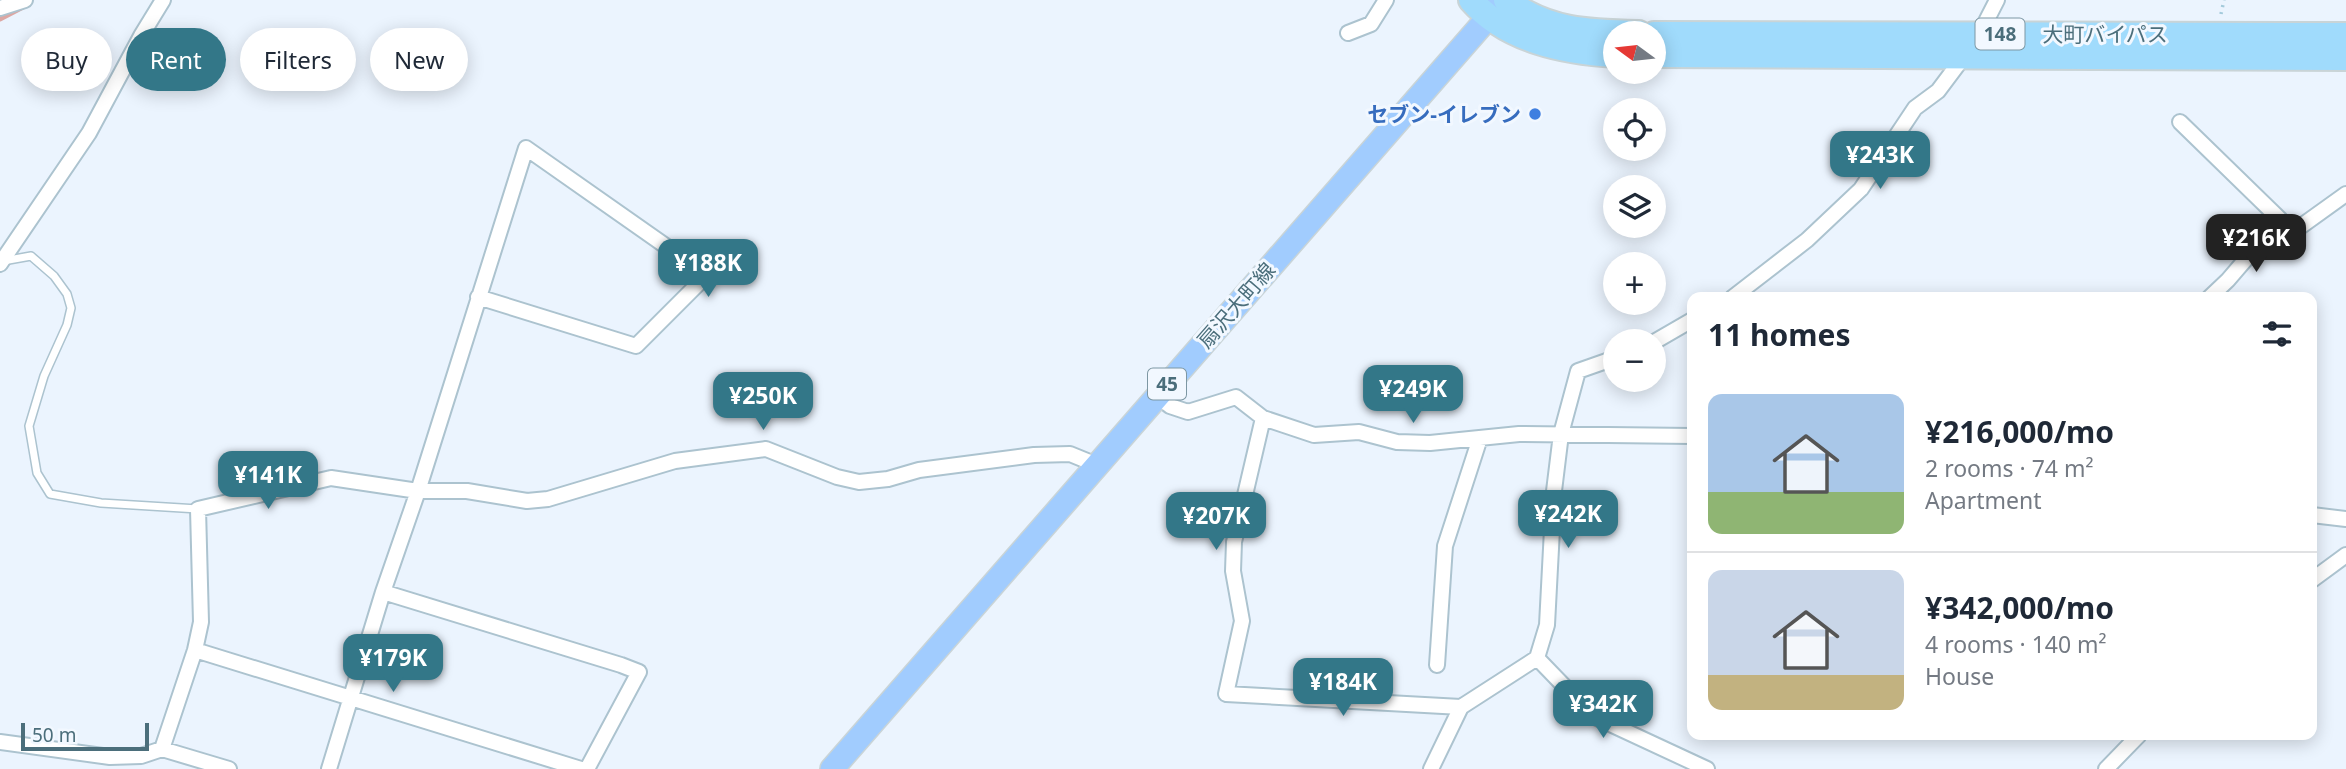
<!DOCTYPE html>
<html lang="en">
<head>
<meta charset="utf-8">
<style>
  :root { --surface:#fff; --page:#f6f6f7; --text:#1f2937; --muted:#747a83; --line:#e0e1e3; --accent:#378 }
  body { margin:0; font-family:"Noto Sans","Noto Sans JP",sans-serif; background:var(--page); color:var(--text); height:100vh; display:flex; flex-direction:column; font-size:26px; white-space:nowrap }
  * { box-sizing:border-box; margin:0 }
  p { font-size:23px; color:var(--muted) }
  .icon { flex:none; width:38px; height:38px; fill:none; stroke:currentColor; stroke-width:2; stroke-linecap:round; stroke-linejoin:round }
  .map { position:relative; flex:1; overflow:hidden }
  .drawer { position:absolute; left:1687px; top:292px; width:630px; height:448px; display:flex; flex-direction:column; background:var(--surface); border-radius:14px; box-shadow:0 4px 18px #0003 }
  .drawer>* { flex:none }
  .hud { position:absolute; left:21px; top:28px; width:665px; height:63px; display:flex; gap:14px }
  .needle { width:46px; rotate:285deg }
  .tools { position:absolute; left:1603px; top:21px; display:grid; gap:14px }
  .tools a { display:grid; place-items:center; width:63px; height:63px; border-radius:50%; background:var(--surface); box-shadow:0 4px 18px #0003; font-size:35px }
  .scale { position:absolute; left:21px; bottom:18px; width:128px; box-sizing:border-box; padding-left:7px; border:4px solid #4b6e7b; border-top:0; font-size:19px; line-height:24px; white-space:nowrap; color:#4b6e7b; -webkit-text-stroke:5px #f2f8ff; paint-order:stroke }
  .price { position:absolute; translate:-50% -60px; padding:0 16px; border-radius:14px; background:var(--accent); color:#fff; font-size:23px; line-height:46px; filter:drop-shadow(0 2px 4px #0008) }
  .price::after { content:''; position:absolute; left:50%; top:42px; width:21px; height:16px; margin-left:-10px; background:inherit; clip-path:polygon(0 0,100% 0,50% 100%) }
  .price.active { background:#222; color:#fff }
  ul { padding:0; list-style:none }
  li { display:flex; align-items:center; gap:21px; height:175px; padding:0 21px }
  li+li { border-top:2px solid var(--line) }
  li span { display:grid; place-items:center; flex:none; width:196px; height:140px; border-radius:14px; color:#555 }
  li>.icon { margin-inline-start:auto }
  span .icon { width:84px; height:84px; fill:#fffc; stroke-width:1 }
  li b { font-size:30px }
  h2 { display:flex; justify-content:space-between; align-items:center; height:84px; padding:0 21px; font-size:30px }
  .pill { padding:0 24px; border-radius:32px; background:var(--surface); box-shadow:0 4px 18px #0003; font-size:24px; line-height:63px }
  .pill.active { background:var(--accent); color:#fff }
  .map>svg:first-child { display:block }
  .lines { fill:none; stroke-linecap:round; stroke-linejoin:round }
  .stream { stroke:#dca7a3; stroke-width:5 }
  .service-casing { stroke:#acc3cf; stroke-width:10 }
  .minor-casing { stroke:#acc3cf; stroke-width:18 }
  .primary-casing { stroke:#c9d4d7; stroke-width:26 }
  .trunk-casing { stroke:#c9d4d7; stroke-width:28 }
  .path { stroke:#a3cadb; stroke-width:3.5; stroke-dasharray:2 5; stroke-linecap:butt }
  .service { stroke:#fff; stroke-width:7 }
  .minor { stroke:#fff; stroke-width:14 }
  .primary { stroke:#a1ccfe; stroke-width:23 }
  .trunk { stroke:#a0dbfc; stroke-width:24 }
  .shop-dot { fill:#3f7fe0; stroke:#f2f8ff; stroke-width:2.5 }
  .labels { text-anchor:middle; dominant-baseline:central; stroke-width:6; stroke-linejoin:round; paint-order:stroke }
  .shield { fill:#f2f8ff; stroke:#7d97a3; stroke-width:2 }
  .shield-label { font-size:19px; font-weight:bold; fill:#4b6e7b }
  .street-label { font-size:21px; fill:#4b6e7b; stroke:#f2f8ff }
  .shop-label { font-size:21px; font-weight:bold; fill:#366cbe; stroke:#f2f8ff; text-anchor:end }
</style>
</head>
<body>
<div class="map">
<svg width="2346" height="769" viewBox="0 0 2346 769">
  <rect width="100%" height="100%" fill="#ebf4fe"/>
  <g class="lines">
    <path class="stream" d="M0 19 25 6"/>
    <g class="service-casing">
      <path id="service" d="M3 261 31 256 54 276 67 294 71 308 67 325 44 376 29 426 37 473 50 494 101 503 198 509"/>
    </g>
    <g class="minor-casing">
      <path id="minor" d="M0 8 25 0
        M1348 33 1371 24 1386 0
        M1977 39 1997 0
        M2180 122 2293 232
        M0 264 89 133 141 36 163 0
        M1732 298 1807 240 1861 189 1915 108 1938 91 1965 55
        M2209 298 2228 280 2258 245 2293 232 2346 194
        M1654 342 1692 320
        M1157 396 1170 406 1188 412 1236 397 1263 418 1314 435 1359 432 1397 442 1430 443 1519 434 1692 436
        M1263 418 1234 542 1233 571 1242 621 1226 694 1461 707
        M2312 515 2346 519
        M2312 580 2346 555
        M383 592 621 665 639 672 587 769
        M195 650 581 769
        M1537 658 1593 716 1707 769
        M1437 665 1445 546 1480 438
        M0 742 110 757 141 756 162 749 229 769
        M162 749 195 650 201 622 198 509 331 478 418 491H467L527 501 548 499 675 461 766 449 837 477 859 482 888 479 919 470 1034 455 1070 454 1097 465
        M329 769 383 592 418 491 526 148 707 275 636 346 478 297
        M1431 769 1461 707 1537 658 1547 625 1554 491 1561 434 1578 371 1615 358
        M2106 769 2139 735"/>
    </g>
    <g class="primary-casing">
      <path id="primary" d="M832 769 1500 4"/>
    </g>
    <g class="trunk-casing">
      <path id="trunk" d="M1471 0C1507 41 1564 52 1615 55
        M1506 0C1548 31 1588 32 1639 33
        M1654 34 2346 35
        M1654 55 2346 58"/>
    </g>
    <path class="path" d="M2221 14 2224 0"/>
    <use href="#service" class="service"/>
    <use href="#minor" class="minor"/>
    <use href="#primary" class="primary"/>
    <use href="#trunk" class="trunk"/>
  </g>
  <circle class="shop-dot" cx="1535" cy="114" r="7"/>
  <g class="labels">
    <g class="shield">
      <rect x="1975.5" y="18.5" width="49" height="31" rx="5"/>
      <rect x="1148" y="368.5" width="38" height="31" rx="5"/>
    </g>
    <g class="shield-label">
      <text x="2000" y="34">148</text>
      <text x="1167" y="384">45</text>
    </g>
    <g class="street-label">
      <text x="2105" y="34">大町バイパス</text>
      <text transform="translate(1236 305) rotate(-49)">扇沢大町線</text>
    </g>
    <g class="shop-label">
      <text x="1521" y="114">セブン-イレブン</text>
    </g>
  </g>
</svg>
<div class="tools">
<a><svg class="needle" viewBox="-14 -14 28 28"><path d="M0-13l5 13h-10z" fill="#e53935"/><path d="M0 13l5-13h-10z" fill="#747a83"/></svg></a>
<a><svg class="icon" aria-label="locate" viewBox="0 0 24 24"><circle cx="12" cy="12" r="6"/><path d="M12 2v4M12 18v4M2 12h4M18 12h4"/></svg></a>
<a><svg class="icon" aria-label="layers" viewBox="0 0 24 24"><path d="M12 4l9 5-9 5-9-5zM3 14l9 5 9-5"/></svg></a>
<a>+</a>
<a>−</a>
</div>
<div class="scale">50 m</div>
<b class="price" style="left:1880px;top:191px">¥243K</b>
<b class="price active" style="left:2256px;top:274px">¥216K</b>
<b class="price" style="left:708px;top:299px">¥188K</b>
<b class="price" style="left:1413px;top:425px">¥249K</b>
<b class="price" style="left:763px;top:432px">¥250K</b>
<b class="price" style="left:268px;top:511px">¥141K</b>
<b class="price" style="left:1568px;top:550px">¥242K</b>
<b class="price" style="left:1216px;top:552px">¥207K</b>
<b class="price" style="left:393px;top:694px">¥179K</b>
<b class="price" style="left:1343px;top:718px">¥184K</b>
<b class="price" style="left:1603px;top:740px">¥342K</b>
<div class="hud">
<a class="pill">Buy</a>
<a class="pill active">Rent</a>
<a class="pill">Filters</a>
<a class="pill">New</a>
</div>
<section class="drawer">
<h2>11 homes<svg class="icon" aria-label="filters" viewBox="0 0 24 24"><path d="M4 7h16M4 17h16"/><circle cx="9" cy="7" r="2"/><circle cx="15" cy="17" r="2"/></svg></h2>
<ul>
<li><span style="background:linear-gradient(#a9c7e8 70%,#8fb573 0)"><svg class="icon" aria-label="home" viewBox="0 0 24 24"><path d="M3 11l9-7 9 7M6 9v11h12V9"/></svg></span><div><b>¥216,000/mo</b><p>2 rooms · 74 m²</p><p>Apartment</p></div></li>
<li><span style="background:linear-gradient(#c9d6e8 75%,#c2b280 0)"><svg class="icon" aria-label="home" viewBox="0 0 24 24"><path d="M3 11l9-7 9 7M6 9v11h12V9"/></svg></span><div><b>¥342,000/mo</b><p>4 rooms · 140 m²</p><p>House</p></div></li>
</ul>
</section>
</div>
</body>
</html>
